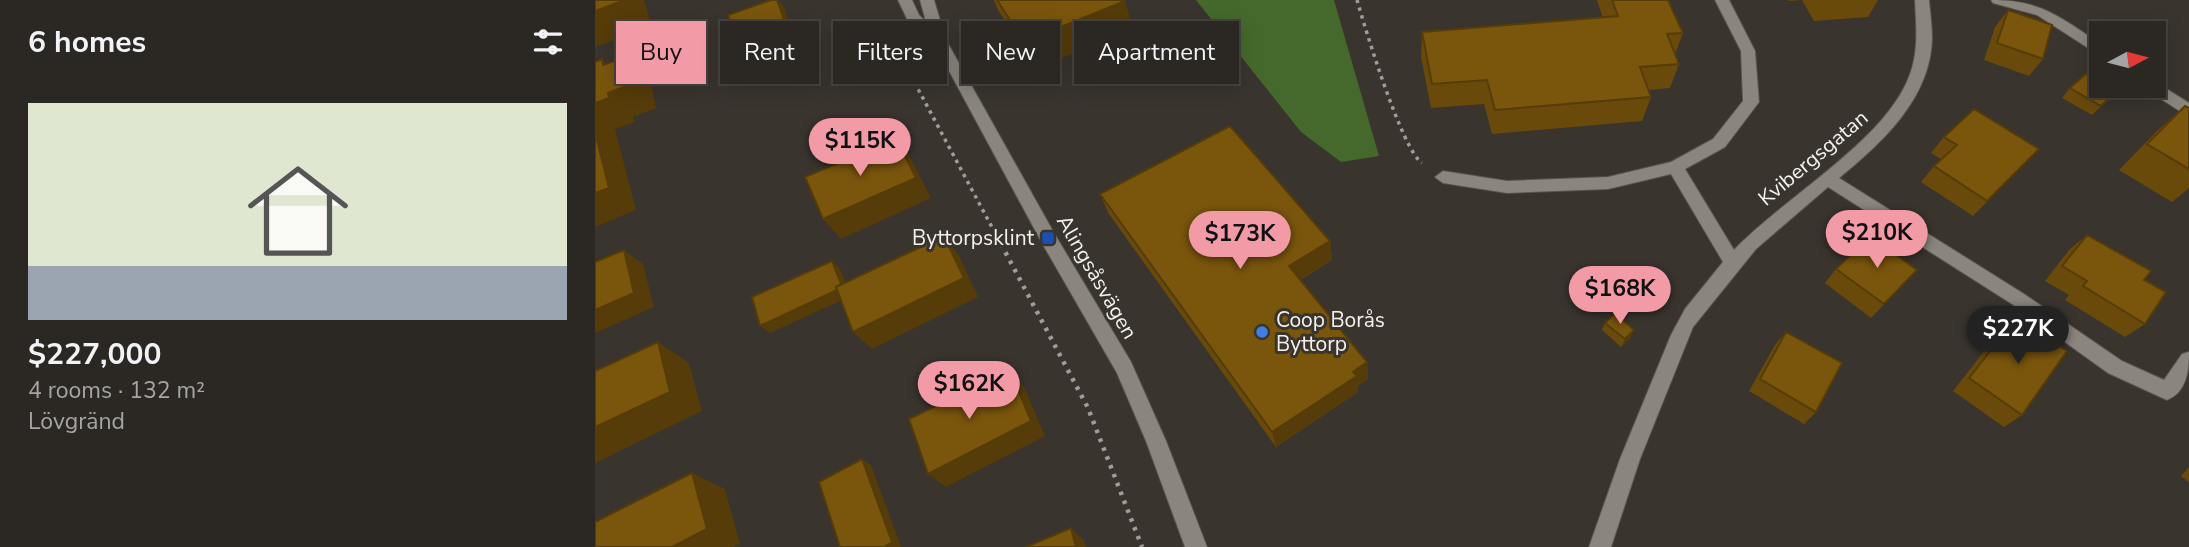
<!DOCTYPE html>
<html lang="en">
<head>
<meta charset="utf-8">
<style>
  :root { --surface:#2b2722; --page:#37332f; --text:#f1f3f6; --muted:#a6a5a5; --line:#474440; --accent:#f39aa7 }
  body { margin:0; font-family:"Nunito Sans",sans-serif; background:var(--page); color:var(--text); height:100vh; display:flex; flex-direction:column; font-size:26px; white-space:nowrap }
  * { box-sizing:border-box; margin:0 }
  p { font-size:23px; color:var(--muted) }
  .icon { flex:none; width:38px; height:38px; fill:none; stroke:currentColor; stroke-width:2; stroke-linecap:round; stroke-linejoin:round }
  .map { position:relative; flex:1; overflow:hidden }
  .drawer { display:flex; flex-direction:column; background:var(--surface); width:595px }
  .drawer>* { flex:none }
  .banner { position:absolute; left:21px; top:21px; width:665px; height:63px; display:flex; gap:14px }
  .needle { width:46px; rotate:83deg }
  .fabs { position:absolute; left:1494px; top:21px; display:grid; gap:14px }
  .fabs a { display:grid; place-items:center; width:77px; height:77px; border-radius:0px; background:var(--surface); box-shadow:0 4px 18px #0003,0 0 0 2px var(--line); font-size:35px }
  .price { position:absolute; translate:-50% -60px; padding:0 16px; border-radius:24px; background:var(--accent); color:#111; font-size:23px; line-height:46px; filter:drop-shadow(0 2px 4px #0008) }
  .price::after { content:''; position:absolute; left:50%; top:42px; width:21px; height:16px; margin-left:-10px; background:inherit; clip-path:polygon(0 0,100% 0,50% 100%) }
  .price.active { background:#222; color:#fff }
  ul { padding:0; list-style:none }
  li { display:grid; align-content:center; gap:14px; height:371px; padding:0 28px }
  li span { display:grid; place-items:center; height:217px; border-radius:0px; color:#555 }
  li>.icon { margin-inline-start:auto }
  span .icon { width:126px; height:126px; fill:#fffc; stroke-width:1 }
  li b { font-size:30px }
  h2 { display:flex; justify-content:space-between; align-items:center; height:84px; padding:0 28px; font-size:30px }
  .chip { padding:0 24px; border-radius:0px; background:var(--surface); box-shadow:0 4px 18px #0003,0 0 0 2px var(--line); font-size:24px; line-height:63px }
  .chip.active { background:var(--accent); color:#111 }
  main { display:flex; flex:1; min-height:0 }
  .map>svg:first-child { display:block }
  .green { fill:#45692c }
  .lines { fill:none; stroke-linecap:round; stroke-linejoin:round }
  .minor-casing { stroke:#57544e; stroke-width:2 }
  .secondary-casing { stroke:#57544e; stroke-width:2 }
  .path-far1 { stroke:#a09c97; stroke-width:3.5; stroke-dasharray:3.5 4.5; stroke-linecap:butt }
  .path { stroke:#a09c97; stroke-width:4.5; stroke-dasharray:3.5 6; stroke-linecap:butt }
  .minor { fill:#8a857d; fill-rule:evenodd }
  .secondary { fill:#8a857d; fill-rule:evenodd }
  .wall { fill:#694a0b }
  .shaded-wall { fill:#553c09 }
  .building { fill:#7a560d; stroke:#553c09; stroke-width:2 }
  .transit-dot { fill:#1a4fb4; stroke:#39342e; stroke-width:2.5 }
  .shop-dot { fill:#3f7fe0; stroke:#39342e; stroke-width:2.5 }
  .labels { text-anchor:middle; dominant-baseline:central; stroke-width:6; stroke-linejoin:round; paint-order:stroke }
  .street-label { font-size:21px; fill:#f5f2ee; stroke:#39342e }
  .poi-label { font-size:21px; fill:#f5f2ee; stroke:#39342e; text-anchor:end }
</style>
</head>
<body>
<main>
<section class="drawer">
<h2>6 homes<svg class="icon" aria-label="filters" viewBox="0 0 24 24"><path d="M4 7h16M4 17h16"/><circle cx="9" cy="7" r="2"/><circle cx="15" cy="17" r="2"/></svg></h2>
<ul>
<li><span style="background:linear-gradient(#dfe7d0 75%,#9aa5b1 0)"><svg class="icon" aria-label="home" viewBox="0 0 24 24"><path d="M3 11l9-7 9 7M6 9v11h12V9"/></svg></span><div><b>$227,000</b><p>4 rooms · 132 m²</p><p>Lövgränd</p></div></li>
</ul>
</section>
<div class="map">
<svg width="1594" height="547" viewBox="0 0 1594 547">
  <rect width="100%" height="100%" fill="#39342e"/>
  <path class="green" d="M601 0H739L784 156 746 162 706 132Z"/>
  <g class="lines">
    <g class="minor-casing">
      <path id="minor" d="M1120 0H1134L1160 51 1164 102 1130 147 1090 169 1139 250C1188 198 1292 140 1315 74 1324 50 1321 25 1320 0H1334C1335 12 1337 25 1337 38 1336 98 1287 143 1244 178L1429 294 1527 361 1569 380 1587 354 1594 352C1594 370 1592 392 1572 400L1513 373 1417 304 1233 187 1161 249 1098 327 1045 459 1016 547H994L1025 459 1076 335 1090 309 1128 262 1076 174 1013 189 912 193 848 183 840 177 848 171 912 181 1013 177 1076 162 1118 139 1148 101 1146 51Z
        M1396 0C1447 0 1466 18 1507 45V57L1442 15 1398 3Z
        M1559 81 1594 103V117L1552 90 1550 86H1559Z"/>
    </g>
    <g class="secondary-casing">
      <path id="secondary" d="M303 0H317L324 15 331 22 325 0H339L351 40 459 233 536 362 571 441 612 547H590L551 441 522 373 447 243 339 43 313 21Z"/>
    </g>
    <path class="path-far1" d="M762 0C770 28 807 150 827 163
      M299 39 307 59 407 246"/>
    <path class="path" d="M406 244 493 408 547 547"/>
    <use href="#minor" class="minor"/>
    <use href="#secondary" class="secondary"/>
  </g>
  <path class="wall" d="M399 0H529L538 28 442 68 403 10Z
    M1002 0H1073L1088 33 1080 54 1084 64 1075 88 1053 90 1056 97 1047 121 897 134 889 104 836 108 826 57 827 32 1008 18Z
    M1193 0H1283L1273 17 1219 21 1207 0 1194 1Z
    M1413 10 1448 59 1434 76 1389 60 1400 27Z
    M1526 87 1497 115 1467 98 1475 88Z
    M1590 106 1594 108V188L1577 202 1524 170 1562 131Z
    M1349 137 1444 149 1378 216 1326 182 1339 166 1346 159 1336 153Z
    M505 194 735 241 737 260 705 280 772 362 773 379 763 386V392L681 447 514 214Z
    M1492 235 1549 280 1550 324 1530 337 1470 300 1474 295 1450 281 1474 250Z
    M1241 269 1322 270 1276 318 1230 283Z
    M1421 318 1427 415 1409 427 1358 391 1405 331Z
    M1010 323 1036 337 1026 347 1007 330Z
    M1191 332 1221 412 1209 424 1154 391 1180 345Z
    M1594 467V482L1586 476Z"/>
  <path class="shaded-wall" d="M30 0H49L57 26 0 47V11Z
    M182 0 189 7 196 29 149 46 141 36Z
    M530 1 538 28 442 68 429 42Z
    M32 57 56 82 61 108 38 117 40 122 20 129 41 210 0 227V103L13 93 7 59 31 84Z
    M301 138 316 159 336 198 246 239 228 219Z
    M349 236 364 256 383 297 277 349 258 332Z
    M735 241 737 260 697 284 694 266Z
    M29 250 48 264 59 307 0 333V310Z
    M237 261 245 269 256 296 175 333 165 326Z
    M1039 330 1036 337 1026 347 1030 339Z
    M63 342 94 363 107 411 0 463V427Z
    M772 362 773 379 763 386V392L681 447 677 432 758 372Z
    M415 370 429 387 450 436 351 487 333 474Z
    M267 459 276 465 306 547H289Z
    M97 473 130 489 145 544 138 547H77Z
    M476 528 489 540 491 547H481Z"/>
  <path class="building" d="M0 0H30L0 11Z
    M176 0H182L189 19 141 36 133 15Z
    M402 0H529L530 1 429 42Z
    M1017 0H1073L1088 33 1072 34 1084 64 1045 67 1056 97 900 110 892 80 837 84 827 32 1023 16Z
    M1413 10 1457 25 1448 59 1402 43Z
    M32 57 37 84 13 93 14 98 0 103V62L7 59 8 65Z
    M1495 70 1507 76V86H1523L1526 87 1506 106 1475 88Z
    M1590 106 1594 108V169L1552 144Z
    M1379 109 1444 149 1392 201 1339 166 1362 145 1349 137Z
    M635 126 735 241 694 266 772 362 758 372 762 376 677 432 505 194Z
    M0 132 14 188 0 193Z
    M301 138 321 178 228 219 210 177Z
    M1492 235 1556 271 1549 280 1571 292 1550 324 1488 286 1492 281 1467 266Z
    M349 236 369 278 258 332 241 287Z
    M1275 236 1322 270 1289 304 1241 269Z
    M29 250 39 293 0 310V262Z
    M237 261 246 284 241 287 242 290 165 326 157 297Z
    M1020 313 1039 330 1030 339 1010 323Z
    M1421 318 1472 351 1427 415 1374 378Z
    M1191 332 1247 363 1221 412 1165 379Z
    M63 342 75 392 0 427V371Z
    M415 370 436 421 333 474 314 419Z
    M267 459 297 542 289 547H245L224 482Z
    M97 473 112 529 77 547H0V522Z
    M476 528 481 547H431Z"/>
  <rect class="transit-dot" x="446" y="231" width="14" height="14" rx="3.5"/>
  <circle class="shop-dot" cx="667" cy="332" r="7"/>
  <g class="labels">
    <g class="street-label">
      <text transform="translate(1218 158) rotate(-40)">Kvibergsgatan</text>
      <text transform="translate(502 277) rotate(60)">Alingsåsvägen</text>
    </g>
    <g class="poi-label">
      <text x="439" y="238">Byttorpsklint</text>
      <text x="681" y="320" text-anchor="start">Coop Borås<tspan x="681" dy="24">Byttorp</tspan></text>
    </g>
  </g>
</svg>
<div class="fabs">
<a><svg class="needle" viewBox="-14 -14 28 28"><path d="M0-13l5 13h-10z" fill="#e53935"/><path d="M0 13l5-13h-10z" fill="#a6a5a5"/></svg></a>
</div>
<b class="price" style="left:265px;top:178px">$115K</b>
<b class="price" style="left:1282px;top:270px">$210K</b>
<b class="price" style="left:645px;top:271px">$173K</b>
<b class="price" style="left:1025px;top:326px">$168K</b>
<b class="price active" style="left:1423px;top:366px">$227K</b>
<b class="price" style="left:374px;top:421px">$162K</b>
<div class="banner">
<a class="chip active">Buy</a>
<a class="chip">Rent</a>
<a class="chip">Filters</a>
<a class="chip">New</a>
<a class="chip">Apartment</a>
</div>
</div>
</main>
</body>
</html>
